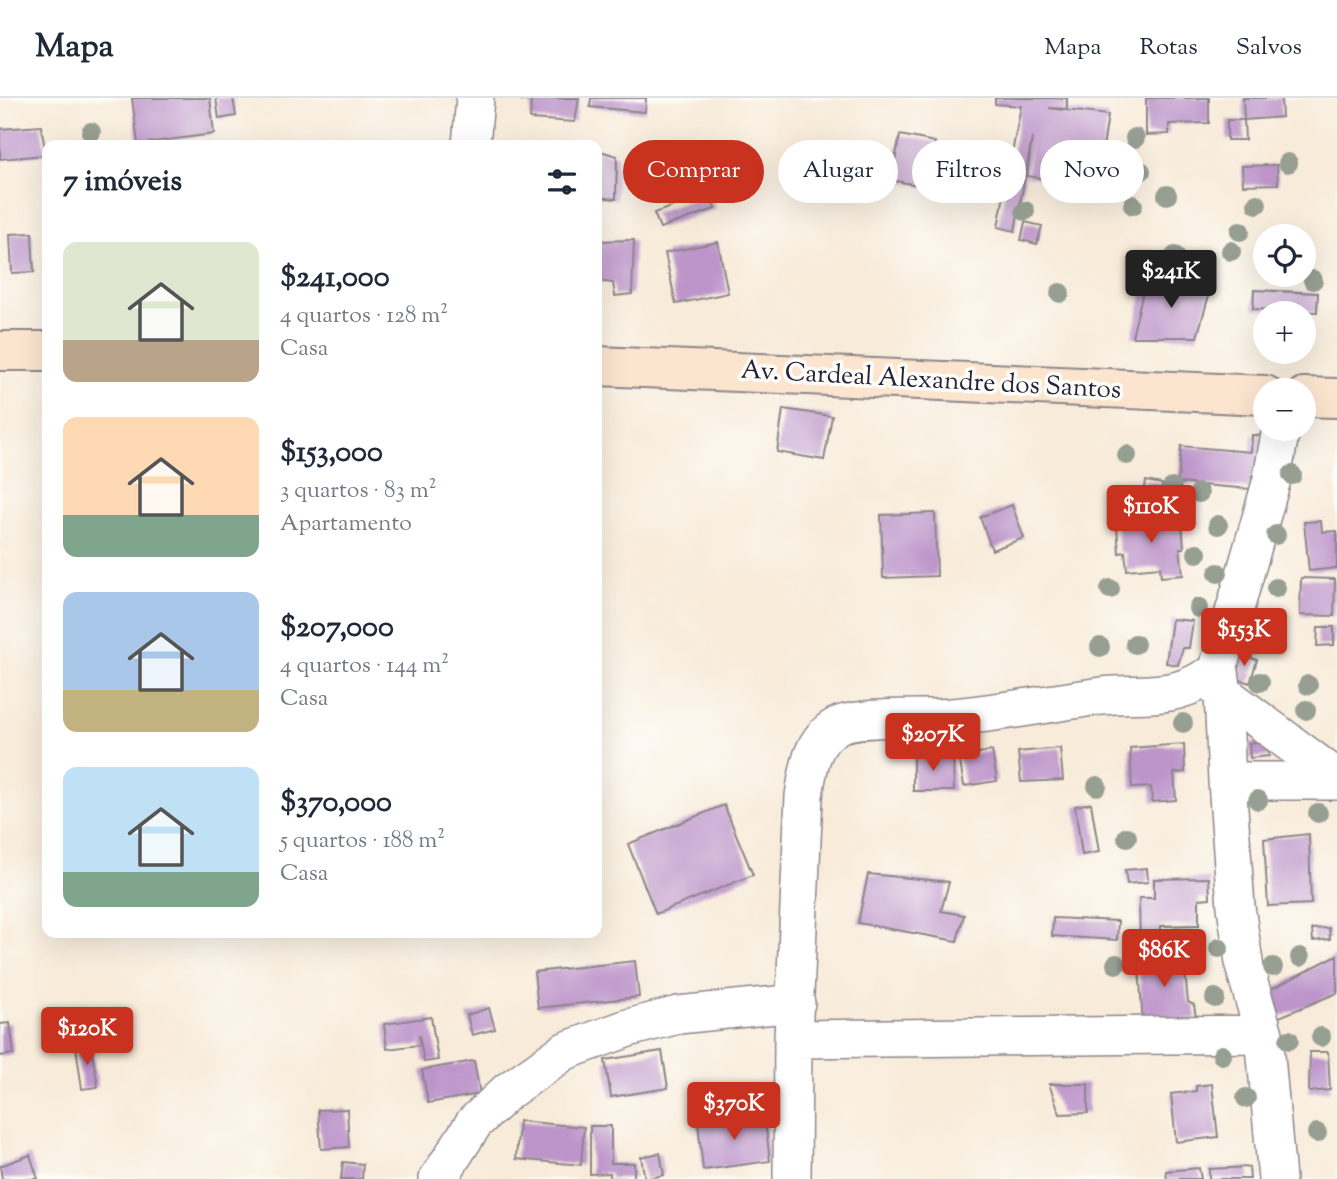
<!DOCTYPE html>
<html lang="pt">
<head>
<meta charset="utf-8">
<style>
  :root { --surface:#fff; --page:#f2f2f3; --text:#1f2937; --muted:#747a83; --line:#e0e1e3; --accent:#c8321e }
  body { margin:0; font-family:"Sorts Mill Goudy",serif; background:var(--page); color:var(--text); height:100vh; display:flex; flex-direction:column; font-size:26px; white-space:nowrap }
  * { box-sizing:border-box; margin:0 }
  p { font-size:23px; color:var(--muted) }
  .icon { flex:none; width:38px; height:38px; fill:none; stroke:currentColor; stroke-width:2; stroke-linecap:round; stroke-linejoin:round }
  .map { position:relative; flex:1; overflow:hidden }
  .panel { position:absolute; left:42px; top:42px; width:560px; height:798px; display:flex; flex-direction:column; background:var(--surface); border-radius:14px; box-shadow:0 7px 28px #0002 }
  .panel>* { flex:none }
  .guide { position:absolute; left:623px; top:42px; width:609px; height:63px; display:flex; gap:14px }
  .tools { position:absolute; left:1253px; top:126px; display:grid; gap:14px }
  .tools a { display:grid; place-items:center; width:63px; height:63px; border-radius:50%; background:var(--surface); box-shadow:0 7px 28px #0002; font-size:35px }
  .price { position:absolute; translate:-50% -60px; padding:0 16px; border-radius:7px; background:var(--accent); color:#fff; font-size:23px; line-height:46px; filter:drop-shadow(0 2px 4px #0008) }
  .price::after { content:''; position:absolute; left:50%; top:42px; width:21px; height:16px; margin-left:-10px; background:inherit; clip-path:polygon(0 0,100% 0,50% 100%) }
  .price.current { background:#222; color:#fff }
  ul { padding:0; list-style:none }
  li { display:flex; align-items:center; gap:21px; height:175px; padding:0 21px }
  li span { display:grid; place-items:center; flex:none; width:196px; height:140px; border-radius:14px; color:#555 }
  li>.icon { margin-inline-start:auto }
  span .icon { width:84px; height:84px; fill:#fffc; stroke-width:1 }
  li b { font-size:30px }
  h2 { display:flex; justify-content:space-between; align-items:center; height:84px; padding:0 21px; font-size:30px }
  .tag { padding:0 24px; border-radius:32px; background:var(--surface); box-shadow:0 7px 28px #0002; font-size:24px; line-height:63px }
  .tag.current { background:var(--accent); color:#fff }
  header { display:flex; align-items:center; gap:42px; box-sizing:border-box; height:98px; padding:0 35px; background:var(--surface); border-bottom:2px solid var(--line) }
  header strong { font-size:33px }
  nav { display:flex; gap:38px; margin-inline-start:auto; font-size:24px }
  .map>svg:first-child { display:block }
  .building { fill:#bd95cb }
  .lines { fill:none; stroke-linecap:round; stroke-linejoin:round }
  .street-casing { stroke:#8d868a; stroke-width:40 }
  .secondary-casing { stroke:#8d868a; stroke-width:42 }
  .street { stroke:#fff; stroke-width:37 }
  .secondary { stroke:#fce5cf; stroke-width:38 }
  .tree { fill:#979f93 }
  .labels { text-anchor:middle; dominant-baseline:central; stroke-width:7; stroke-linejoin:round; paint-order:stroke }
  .street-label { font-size:26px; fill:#22223b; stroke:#fdfcf7 }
</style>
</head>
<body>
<header>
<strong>Mapa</strong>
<nav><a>Mapa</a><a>Rotas</a><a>Salvos</a></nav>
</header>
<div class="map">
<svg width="1337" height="1081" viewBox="0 0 1337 1081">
  <rect width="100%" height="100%" fill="#fdfcf7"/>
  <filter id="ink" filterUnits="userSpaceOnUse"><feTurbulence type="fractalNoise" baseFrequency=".0143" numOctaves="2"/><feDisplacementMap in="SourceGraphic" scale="14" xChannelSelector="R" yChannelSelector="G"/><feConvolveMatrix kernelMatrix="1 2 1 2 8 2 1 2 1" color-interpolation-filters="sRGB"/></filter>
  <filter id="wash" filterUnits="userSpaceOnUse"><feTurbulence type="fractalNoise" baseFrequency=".00686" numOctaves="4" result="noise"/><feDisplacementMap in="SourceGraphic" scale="28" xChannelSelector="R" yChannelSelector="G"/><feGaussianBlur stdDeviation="1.57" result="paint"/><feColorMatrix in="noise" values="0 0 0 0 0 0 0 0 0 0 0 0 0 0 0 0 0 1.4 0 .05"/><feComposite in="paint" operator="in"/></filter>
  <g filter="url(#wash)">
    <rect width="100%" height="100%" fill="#f8ebd9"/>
    <g id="blocks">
      <path class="building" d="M132 0H210L214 36 138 46Z
        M216 0H233L236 18 219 21Z
        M522 0H579L575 24 530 21 531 3H522Z
        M591 0H646L645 14 590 9Z
        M995 0H1067V11L1049 10 1108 17 1097 89 1027 78 1032 40 1015 133 998 129 1021 8 995 6Z
        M1146 0H1209V25L1169 26V36L1146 37Z
        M1243 0H1281L1282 19 1244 22 1245 42H1227V22H1244Z
        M41 28 46 57 0 61V31Z
        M900 37 935 44 927 89 891 82Z
        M597 52 617 58 616 101 597 99Z
        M1277 67 1278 86 1243 87 1242 68Z
        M710 95 715 111 660 130 654 115Z
        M1025 124 1042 128 1037 146 1021 142Z
        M32 135 34 174 12 175 10 136Z
        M634 142 632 196 615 198 613 185 597 183V143Z
        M718 144 728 195 676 206 665 155Z
        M1146 181 1211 190 1197 239H1132Z
        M1254 192 1318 195 1317 214 1253 211Z
        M783 311 832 318 824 362 777 354Z
        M1252 337 1265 338 1251 391 1178 385 1181 348 1251 354Z
        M1146 383 1162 386 1160 403 1143 401Z
        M1012 407 1024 440 992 452 980 419Z
        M935 415 937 478 883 480 881 417Z
        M1139 415 1141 429 1182 425 1184 450H1180L1183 477 1161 479 1160 469 1127 472 1125 454 1119 455 1116 416Z
        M1321 423 1322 434 1337 433V470L1309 473 1304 424Z
        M1301 480 1335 481 1334 518 1300 517Z
        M1172 521 1193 523 1189 550H1183L1178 567 1166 565Z
        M1318 529H1334V547L1317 548Z
        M1238 556 1257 562 1250 585 1231 579Z
        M1268 643 1269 658 1250 660 1249 645Z
        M1184 646 1185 674 1174 675 1176 702 1152 704 1151 689 1132 690 1130 650Z
        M1060 650 1063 682 1021 684 1018 654Z
        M992 653 997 683 964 688 959 658Z
        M953 657 954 693H913V658Z
        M1091 705 1099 754 1082 757 1075 708Z
        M724 707 753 777 656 816 628 746Z
        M1309 736 1311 806 1268 808 1264 741Z
        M1147 770 1148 784 1127 786 1125 772Z
        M868 776 949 784 941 813 964 817 957 843 858 825Z
        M1209 780 1210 800 1199 801V827L1160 828V848L1140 849 1139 800H1154V781Z
        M1053 820 1118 823 1117 842 1052 838Z
        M1329 830 1330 841 1313 843 1312 831Z
        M1183 853 1188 904 1194 907 1196 920 1143 927 1138 854H1148L1149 859Z
        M1337 857V895L1270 923 1262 896Z
        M635 863 639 899 538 910 534 874Z
        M489 910 495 931 472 937 467 917Z
        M431 919 438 962 424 964 419 937 420 947 387 951 384 926Z
        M10 925 14 956 0 958V926Z
        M91 947 98 989 82 991 76 949Z
        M662 953 668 990 611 999 605 962Z
        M1310 954H1328L1330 992 1309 994Z
        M474 963 480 996 428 1005 422 972Z
        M1049 986H1088V1015L1060 1016Z
        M1212 986 1218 1039 1176 1044 1171 996 1196 993V988Z
        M347 1011 349 1049 321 1051 318 1012Z
        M764 1015 770 1063 703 1072 698 1024Z
        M519 1023 584 1029 581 1067 516 1061Z
        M590 1028H611V1065H634V1080H610V1075L590 1076Z
        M660 1055 664 1077 645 1081 641 1059Z
        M30 1057 38 1081H2L0 1068Z
        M343 1064 363 1066 362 1081H341Z
        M1249 1069 1250 1081H1209V1071Z
        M1199 1070 1201 1081H1167L1166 1073Z"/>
    </g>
  </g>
  <g filter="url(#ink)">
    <use href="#blocks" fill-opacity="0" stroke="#8d868a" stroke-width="2"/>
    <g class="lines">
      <g class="street-casing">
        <path id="street" d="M471 47 475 0
          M1223 595 1227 683 1236 809 1245 871 1264 936 1277 1081
          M1223 595 1337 680
          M1227 683H1337
          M793 941 1264 936
          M438 1081 474 1025 508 993 565 953 628 930 678 917 796 905
          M792 1081 793 941 804 698C808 672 811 642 837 628 850 619 918 620 937 620 993 617 1047 605 1102 598 1141 594 1171 602 1205 580L1223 595 1219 567 1271 385 1281 331"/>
      </g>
      <g class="secondary-casing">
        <path id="secondary" d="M0 253H47
          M597 268 1265 297
          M1304 299 1337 300"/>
      </g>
      <use href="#street" class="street"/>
      <use href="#secondary" class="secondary"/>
    </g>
    <g class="tree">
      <circle cx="91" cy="34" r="10"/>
      <circle cx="1135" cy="40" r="10"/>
      <circle cx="1288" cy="65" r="10"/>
      <circle cx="1141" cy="73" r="10"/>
      <circle cx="1167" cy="97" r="10"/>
      <circle cx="1257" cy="106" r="10"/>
      <circle cx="1133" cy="107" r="10"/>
      <circle cx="1025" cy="113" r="10"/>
      <circle cx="1240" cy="133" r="10"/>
      <circle cx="1231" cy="153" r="10"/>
      <circle cx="1175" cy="158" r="10"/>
      <circle cx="1313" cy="182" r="10"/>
      <circle cx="1060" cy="195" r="10"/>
      <circle cx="1127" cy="357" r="10"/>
      <circle cx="1292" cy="377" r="10"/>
      <circle cx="1172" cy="390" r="10"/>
      <circle cx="1199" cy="395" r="10"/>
      <circle cx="1218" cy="427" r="10"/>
      <circle cx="1276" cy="437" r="10"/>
      <circle cx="1197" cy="455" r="10"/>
      <circle cx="1218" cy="475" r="10"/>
      <circle cx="1276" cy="490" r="10"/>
      <circle cx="1110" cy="491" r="10"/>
      <circle cx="1198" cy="510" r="10"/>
      <circle cx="1273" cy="539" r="10"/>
      <circle cx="1135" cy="546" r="10"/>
      <circle cx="1100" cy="549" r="10"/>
      <circle cx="1260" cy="584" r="10"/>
      <circle cx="1308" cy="587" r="10"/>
      <circle cx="1306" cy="612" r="10"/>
      <circle cx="1183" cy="625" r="10"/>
      <circle cx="1097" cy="688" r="10"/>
      <circle cx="1258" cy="702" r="10"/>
      <circle cx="1318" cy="715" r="10"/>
      <circle cx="1127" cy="739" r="10"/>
      <circle cx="1219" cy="850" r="10"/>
      <circle cx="1192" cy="859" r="10"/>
      <circle cx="1300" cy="859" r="10"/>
      <circle cx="1116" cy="866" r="10"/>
      <circle cx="1273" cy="869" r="10"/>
      <circle cx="1215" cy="900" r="10"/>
      <circle cx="1321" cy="939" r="10"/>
      <circle cx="1289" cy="942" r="10"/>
      <circle cx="1222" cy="957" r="10"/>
      <circle cx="1246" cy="1000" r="10"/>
      <circle cx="1317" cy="1035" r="10"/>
    </g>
  </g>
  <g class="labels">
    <g class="street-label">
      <text transform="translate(931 283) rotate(3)">Av. Cardeal Alexandre dos Santos</text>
    </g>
  </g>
</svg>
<div class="tools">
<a><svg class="icon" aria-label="locate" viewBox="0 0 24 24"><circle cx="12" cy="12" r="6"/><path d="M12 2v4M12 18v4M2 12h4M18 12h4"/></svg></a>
<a>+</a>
<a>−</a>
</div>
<b class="price current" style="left:1171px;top:212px">$241K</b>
<b class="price" style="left:1151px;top:447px">$110K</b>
<b class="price" style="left:1244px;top:570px">$153K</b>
<b class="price" style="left:933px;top:675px">$207K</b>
<b class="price" style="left:1164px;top:891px">$86K</b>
<b class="price" style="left:87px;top:969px">$120K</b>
<b class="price" style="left:734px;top:1044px">$370K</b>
<div class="guide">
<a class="tag current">Comprar</a>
<a class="tag">Alugar</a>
<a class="tag">Filtros</a>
<a class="tag">Novo</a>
</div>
<section class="panel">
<h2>7 imóveis<svg class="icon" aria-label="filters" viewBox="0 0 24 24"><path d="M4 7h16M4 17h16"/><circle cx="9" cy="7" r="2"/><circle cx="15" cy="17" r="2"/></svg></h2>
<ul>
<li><span style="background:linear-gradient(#dfe7d0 70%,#b9a48a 0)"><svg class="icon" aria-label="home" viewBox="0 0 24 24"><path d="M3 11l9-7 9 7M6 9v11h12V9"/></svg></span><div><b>$241,000</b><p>4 quartos · 128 m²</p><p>Casa</p></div></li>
<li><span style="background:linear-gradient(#ffd9b3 70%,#7fa58c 0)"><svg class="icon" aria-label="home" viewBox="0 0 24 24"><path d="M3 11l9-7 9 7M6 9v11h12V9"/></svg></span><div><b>$153,000</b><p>3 quartos · 83 m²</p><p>Apartamento</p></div></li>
<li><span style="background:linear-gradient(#a9c7e8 70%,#c2b280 0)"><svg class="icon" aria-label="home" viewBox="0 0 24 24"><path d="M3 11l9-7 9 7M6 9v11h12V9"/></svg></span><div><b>$207,000</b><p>4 quartos · 144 m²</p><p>Casa</p></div></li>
<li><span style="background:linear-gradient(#bfe0f5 75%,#7fa58c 0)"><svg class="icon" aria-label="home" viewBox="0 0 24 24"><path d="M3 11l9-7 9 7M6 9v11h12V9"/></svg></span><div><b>$370,000</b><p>5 quartos · 188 m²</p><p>Casa</p></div></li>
</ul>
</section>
</div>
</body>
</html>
